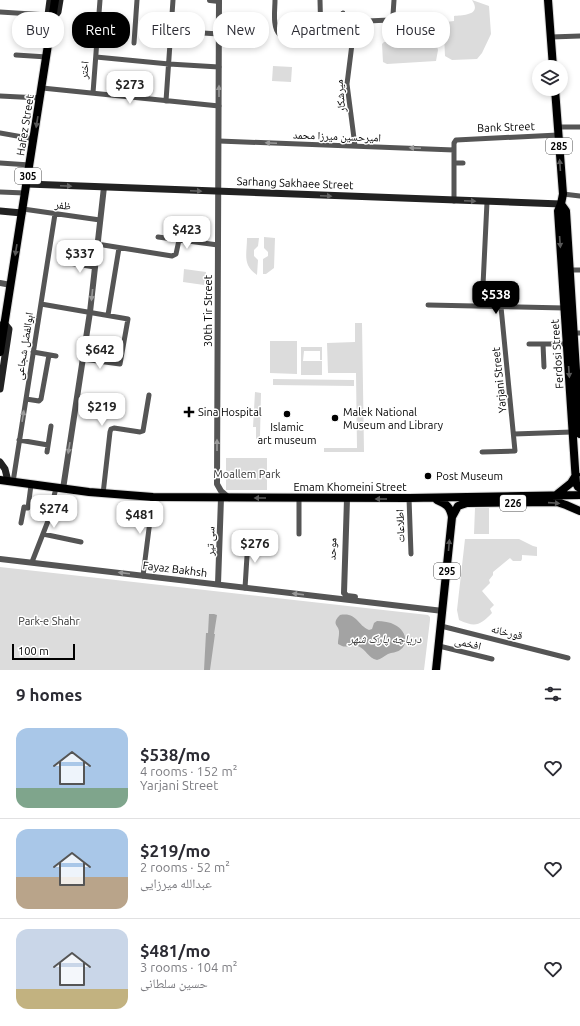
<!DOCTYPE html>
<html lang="en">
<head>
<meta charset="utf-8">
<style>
  :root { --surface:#fff; --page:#f2f2f3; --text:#2b2b33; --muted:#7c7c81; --line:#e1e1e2; --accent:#000 }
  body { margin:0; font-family:Ubuntu,"Noto Naskh Arabic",sans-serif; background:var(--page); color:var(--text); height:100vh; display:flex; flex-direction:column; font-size:15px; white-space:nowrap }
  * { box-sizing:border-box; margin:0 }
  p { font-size:13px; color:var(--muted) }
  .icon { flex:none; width:22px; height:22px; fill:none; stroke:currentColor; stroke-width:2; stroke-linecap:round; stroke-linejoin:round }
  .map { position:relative; height:670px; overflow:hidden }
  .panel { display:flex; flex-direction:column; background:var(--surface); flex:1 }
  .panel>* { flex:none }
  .hud { position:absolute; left:12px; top:12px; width:556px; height:36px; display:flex; gap:8px }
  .controls { position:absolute; left:532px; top:60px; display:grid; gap:8px }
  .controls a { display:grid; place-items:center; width:36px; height:36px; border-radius:50%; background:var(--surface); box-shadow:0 2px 6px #0003; font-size:20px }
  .scale { position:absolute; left:12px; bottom:10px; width:63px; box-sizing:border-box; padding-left:4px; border:2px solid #000; border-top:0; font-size:11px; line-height:14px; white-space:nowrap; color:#000; -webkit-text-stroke:3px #fff; paint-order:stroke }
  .price { position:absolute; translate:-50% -34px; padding:0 9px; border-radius:8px; background:#fff; color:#222; font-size:13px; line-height:26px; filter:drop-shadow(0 1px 2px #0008) }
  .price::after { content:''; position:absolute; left:50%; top:24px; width:12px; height:9px; margin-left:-6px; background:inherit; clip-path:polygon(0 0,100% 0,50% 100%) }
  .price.selected { background:var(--accent); color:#fff }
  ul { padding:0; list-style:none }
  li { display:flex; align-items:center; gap:12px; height:100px; padding:0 16px }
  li+li { border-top:1px solid var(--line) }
  li span { display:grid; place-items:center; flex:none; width:112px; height:80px; border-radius:12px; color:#555 }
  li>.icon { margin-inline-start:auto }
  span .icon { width:48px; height:48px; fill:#fffc; stroke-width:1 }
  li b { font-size:17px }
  h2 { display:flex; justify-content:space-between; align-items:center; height:48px; padding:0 16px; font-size:17px }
  .pill { padding:0 14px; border-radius:16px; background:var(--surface); box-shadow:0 2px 6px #0003; font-size:14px; line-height:36px }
  .pill.selected { background:var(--accent); color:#fff }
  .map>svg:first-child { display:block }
  .green { fill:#dcdcdc }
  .water { fill:#a3a3a3 }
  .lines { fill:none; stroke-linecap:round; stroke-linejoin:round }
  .primary-casing { stroke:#dbdbdb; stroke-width:10 }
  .minor { stroke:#555; stroke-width:5 }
  .tertiary { stroke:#555; stroke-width:6 }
  .secondary { stroke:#222; stroke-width:7 }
  .primary { stroke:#000; stroke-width:8 }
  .oneway { fill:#999 }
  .oneway2 { fill:#595959 }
  .oneway3 { fill:#646464 }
  .poi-dot { fill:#000; stroke:#fff; stroke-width:1.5 }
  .labels { text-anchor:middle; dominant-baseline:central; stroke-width:3; stroke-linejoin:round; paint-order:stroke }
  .shield { fill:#fff; stroke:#4c4c4c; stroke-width:1 }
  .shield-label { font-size:10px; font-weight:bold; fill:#000 }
  .street-label { font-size:11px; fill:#000; stroke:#fff }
  .poi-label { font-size:11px; fill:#000; stroke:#fff; text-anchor:start }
  .park-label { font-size:11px; fill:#333; stroke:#fff }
  .water-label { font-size:12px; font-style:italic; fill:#444; stroke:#fff }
</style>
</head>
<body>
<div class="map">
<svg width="580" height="670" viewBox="0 0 580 670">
  <rect width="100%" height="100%" fill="#fff"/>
  <path class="green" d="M472 0 489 6 491 34 482 53 477 59 452 60 445 56 444 34 446 31V22L454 21V16C464 15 482 15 472 0Z
    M432 39 436 42 438 50 436 61 387 64 383 62 382 44 384 42Z
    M273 66 292 67 291 82 272 81Z
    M264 237 275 238 274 268 266 274H263V259L268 256V252L264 248Z
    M247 238H259L258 246 254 250V256L258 260 257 275C242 265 247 254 247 238Z
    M184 269 206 272 204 285 183 282Z
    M355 323H362L364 452H324V448H357L356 373H328L327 343 355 342Z
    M270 341H297V374L270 373Z
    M301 347H322V360H320V351H304L303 361H322V375H301Z
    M273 379 354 380V386L273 385Z
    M255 392 261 393 260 436 256 439V427H253Z
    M226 458H267V490H226Z
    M475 508H489V534H474Z
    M465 539H519L533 546 537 547V556L522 555V559L521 561H513L510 558 493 572V575L489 580 490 583 482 591 494 605 490 609 492 613C480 625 476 628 459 620L457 610Z
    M0 567 428 615 430 617V620L424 670H0Z"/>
  <path class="water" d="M209 614H214L217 615 214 634H215L210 670H204L206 633H208Z
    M340 615C357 612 357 625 369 630L372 629 374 623 377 621C383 621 390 622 395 625 405 630 410 643 400 650 396 653 392 652 388 654 384 656 381 659 377 660 368 658 366 649 358 646 353 644 347 648 342 646L338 644C338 639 339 637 339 633 340 625 330 625 340 615Z"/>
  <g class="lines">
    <g class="primary-casing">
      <path id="primary" d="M548 0 553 67
        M555 89 563 194 561 204 558 211 576 483 578 487 580 488
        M561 204 566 211 580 434
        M0 352 55 0
        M0 480 89 492 153 497 409 498 580 495
        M556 495 571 483 576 475
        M452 517 458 506 467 503 557 502 566 505 580 511
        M436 670 452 517C450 506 446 504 437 500"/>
    </g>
    <path class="minor" d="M275 0C275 10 272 28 280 35L340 41 343 38 344 22 390 20 393 15 394 0
      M320 0 321 39
      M0 12 48 15
      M343 13 344 22
      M171 31 219 34
      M551 37 580 36
      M134 43 137 0
      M352 44 347 84 355 146
      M16 55 47 57
      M96 57 169 64 219 67
      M42 88 219 106
      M93 93 100 0
      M0 96 40 98
      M166 101 173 0
      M558 127H580
      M0 133 34 139
      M219 141 454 150
      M0 163 30 165
      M454 163H463
      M0 192 25 193
      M563 194 580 196
      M454 201V143L456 140 558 135
      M23 209 100 220
      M158 237 218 245
      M97 244 172 256 176 254 179 240
      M69 263 95 267
      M570 270H580
      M41 304 128 319 120 364 83 359
      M428 305 565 308
      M482 306 487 202
      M108 315 119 248
      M574 333H580
      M529 344H567
      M543 344 544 367
      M33 352 56 356
      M26 399 39 401 41 399 49 355
      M514 434 572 432
      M19 440 48 445
      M47 452 51 426
      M482 452 515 451 501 307
      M13 482 55 214
      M103 494 110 432 111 429 114 428 140 432 143 431 149 395
      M409 498 411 554
      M21 523 24 507 28 508 31 485
      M43 534 81 542
      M299 534V498
      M32 562 48 521 56 488
      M143 576 153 497
      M245 588 248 540
      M441 626 568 658
      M439 646 492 659"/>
    <path class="tertiary" d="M210 0 219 1
      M219 0 217 484 221 491 229 498
      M0 283 11 285
      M63 489 90 312 104 187
      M347 499 344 593 347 596 355 597
      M0 559 443 611
      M218 584 221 498"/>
    <path class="secondary" d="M50 0 48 15 52 16
      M52 20 58 12 60 0
      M27 184 561 204
      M0 211 22 213
      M0 389 9 329 4 323 2 325
      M0 462 5 469 8 481"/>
    <use href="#primary" class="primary"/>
  </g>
  <defs><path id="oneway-solid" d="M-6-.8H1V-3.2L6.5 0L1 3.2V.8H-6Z"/></defs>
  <g class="oneway">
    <use href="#oneway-solid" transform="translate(219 91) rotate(-90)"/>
    <use href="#oneway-solid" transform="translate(271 143) rotate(-178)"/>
    <use href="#oneway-solid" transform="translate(415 148) rotate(-178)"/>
    <use href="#oneway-solid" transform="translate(92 295) rotate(96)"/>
    <use href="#oneway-solid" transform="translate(23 416) rotate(-81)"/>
    <use href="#oneway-solid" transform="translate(217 445) rotate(-90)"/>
    <use href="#oneway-solid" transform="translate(69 448) rotate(99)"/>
    <use href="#oneway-solid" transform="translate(124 573) rotate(-173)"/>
    <use href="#oneway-solid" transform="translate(298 594) rotate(-173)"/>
  </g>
  <g class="oneway2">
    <use href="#oneway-solid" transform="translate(37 122) rotate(99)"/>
    <use href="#oneway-solid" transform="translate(560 165) rotate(-94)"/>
    <use href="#oneway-solid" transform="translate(560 242) rotate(86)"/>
    <use href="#oneway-solid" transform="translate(16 250) rotate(99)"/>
    <use href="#oneway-solid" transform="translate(569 372) rotate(86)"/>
    <use href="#oneway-solid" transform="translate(260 498) rotate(-180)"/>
    <use href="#oneway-solid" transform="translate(381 499) rotate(180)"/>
    <use href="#oneway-solid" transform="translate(554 503) rotate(4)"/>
    <use href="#oneway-solid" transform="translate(449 545) rotate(-85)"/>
  </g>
  <g class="oneway3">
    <use href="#oneway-solid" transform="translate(66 186) rotate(2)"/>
    <use href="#oneway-solid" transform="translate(196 191) rotate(2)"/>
    <use href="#oneway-solid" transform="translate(326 196) rotate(2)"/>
    <use href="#oneway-solid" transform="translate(470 201) rotate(2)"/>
  </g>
  <g class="poi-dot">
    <path d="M187 406h4v4h4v4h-4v4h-4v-4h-4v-4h4z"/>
    <circle cx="287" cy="414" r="4"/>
    <circle cx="335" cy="418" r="4"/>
    <circle cx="428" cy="476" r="4"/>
  </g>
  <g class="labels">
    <g class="shield">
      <rect x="546" y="138" width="26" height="16" rx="3"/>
      <rect x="15" y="168" width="26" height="16" rx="3"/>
      <rect x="500" y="495" width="26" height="16" rx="3"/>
      <rect x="434" y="563" width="26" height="16" rx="3"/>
    </g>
    <g class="shield-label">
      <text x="559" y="146">285</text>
      <text x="28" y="176">305</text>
      <text x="513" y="503">226</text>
      <text x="447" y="571">295</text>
    </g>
    <g class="street-label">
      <text transform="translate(84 70) rotate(-85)">اختر</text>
      <text transform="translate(340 96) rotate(-95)">میرشکار</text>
      <text transform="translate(25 125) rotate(-81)">Hafez Street</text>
      <text transform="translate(506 127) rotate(-2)">Bank Street</text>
      <text transform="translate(337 136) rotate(2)">امیرحسین میرزا محمد</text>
      <text transform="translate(295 183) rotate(2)">Sarhang Sakhaee Street</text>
      <text transform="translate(63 205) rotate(8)">ظفر</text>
      <text transform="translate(208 311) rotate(-90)">30th Tir Street</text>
      <text transform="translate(24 346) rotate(-81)">ابوالفضل شجاعی</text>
      <text transform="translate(557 354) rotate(-94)">Ferdosi Street</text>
      <text transform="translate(499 380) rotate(-96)">Yarjani Street</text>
      <text x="350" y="487">Emam Khomeini Street</text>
      <text transform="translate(400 526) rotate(-92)">اطلاعات</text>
      <text transform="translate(210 541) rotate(-88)">سی تیر</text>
      <text transform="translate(332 549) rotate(-88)">موحد</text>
      <text transform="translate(175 569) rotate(7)">Fayaz Bakhsh</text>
      <text transform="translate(507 632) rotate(14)">قورخانه</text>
      <text transform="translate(468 643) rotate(14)">افخمی</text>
    </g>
    <g class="poi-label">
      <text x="198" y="412">Sina Hospital</text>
      <text x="343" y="412">Malek National<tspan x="343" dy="13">Museum and Library</tspan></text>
      <text x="287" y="427" text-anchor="middle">Islamic<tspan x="287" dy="13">art museum</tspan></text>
      <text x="436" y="476">Post Museum</text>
    </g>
    <g class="park-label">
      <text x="247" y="474">Moallem Park</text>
      <text x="49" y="621">Park-e Shahr</text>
    </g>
    <g class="water-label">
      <text x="385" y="638">دریاچه پارک شهر</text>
    </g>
  </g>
</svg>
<div class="controls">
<a><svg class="icon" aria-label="layers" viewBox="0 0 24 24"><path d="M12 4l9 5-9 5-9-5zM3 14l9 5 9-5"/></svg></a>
</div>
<div class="scale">100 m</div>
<b class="price" style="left:130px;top:105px">$273</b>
<b class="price" style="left:187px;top:250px">$423</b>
<b class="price" style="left:80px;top:274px">$337</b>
<b class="price selected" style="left:496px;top:315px">$538</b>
<b class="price" style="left:100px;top:370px">$642</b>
<b class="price" style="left:102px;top:427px">$219</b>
<b class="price" style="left:54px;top:529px">$274</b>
<b class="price" style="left:140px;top:535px">$481</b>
<b class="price" style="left:255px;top:564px">$276</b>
<div class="hud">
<a class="pill">Buy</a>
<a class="pill selected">Rent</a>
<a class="pill">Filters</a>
<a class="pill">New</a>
<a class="pill">Apartment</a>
<a class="pill">House</a>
</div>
</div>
<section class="panel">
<h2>9 homes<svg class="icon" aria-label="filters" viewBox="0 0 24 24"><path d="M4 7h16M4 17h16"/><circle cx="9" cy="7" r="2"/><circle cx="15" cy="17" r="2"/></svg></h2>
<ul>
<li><span style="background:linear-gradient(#a9c7e8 75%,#7fa58c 0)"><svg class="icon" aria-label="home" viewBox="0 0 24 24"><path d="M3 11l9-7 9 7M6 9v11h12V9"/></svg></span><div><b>$538/mo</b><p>4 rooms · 152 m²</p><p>Yarjani Street</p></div><svg class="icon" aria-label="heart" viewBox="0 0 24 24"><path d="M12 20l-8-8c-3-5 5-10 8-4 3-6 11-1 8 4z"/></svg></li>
<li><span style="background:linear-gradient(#a9c7e8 60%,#b9a48a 0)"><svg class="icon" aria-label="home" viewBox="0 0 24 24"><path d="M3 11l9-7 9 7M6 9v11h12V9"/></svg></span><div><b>$219/mo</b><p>2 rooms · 52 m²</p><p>عبدالله میرزایی</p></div><svg class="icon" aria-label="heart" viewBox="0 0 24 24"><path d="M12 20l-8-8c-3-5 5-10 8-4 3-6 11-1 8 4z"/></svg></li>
<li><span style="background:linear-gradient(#c9d6e8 75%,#c2b280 0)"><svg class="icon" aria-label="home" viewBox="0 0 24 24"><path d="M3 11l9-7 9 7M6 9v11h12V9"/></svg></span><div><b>$481/mo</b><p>3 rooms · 104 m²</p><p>حسین سلطانی</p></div><svg class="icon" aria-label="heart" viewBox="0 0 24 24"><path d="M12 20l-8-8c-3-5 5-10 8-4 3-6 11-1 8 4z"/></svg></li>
</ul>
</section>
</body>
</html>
